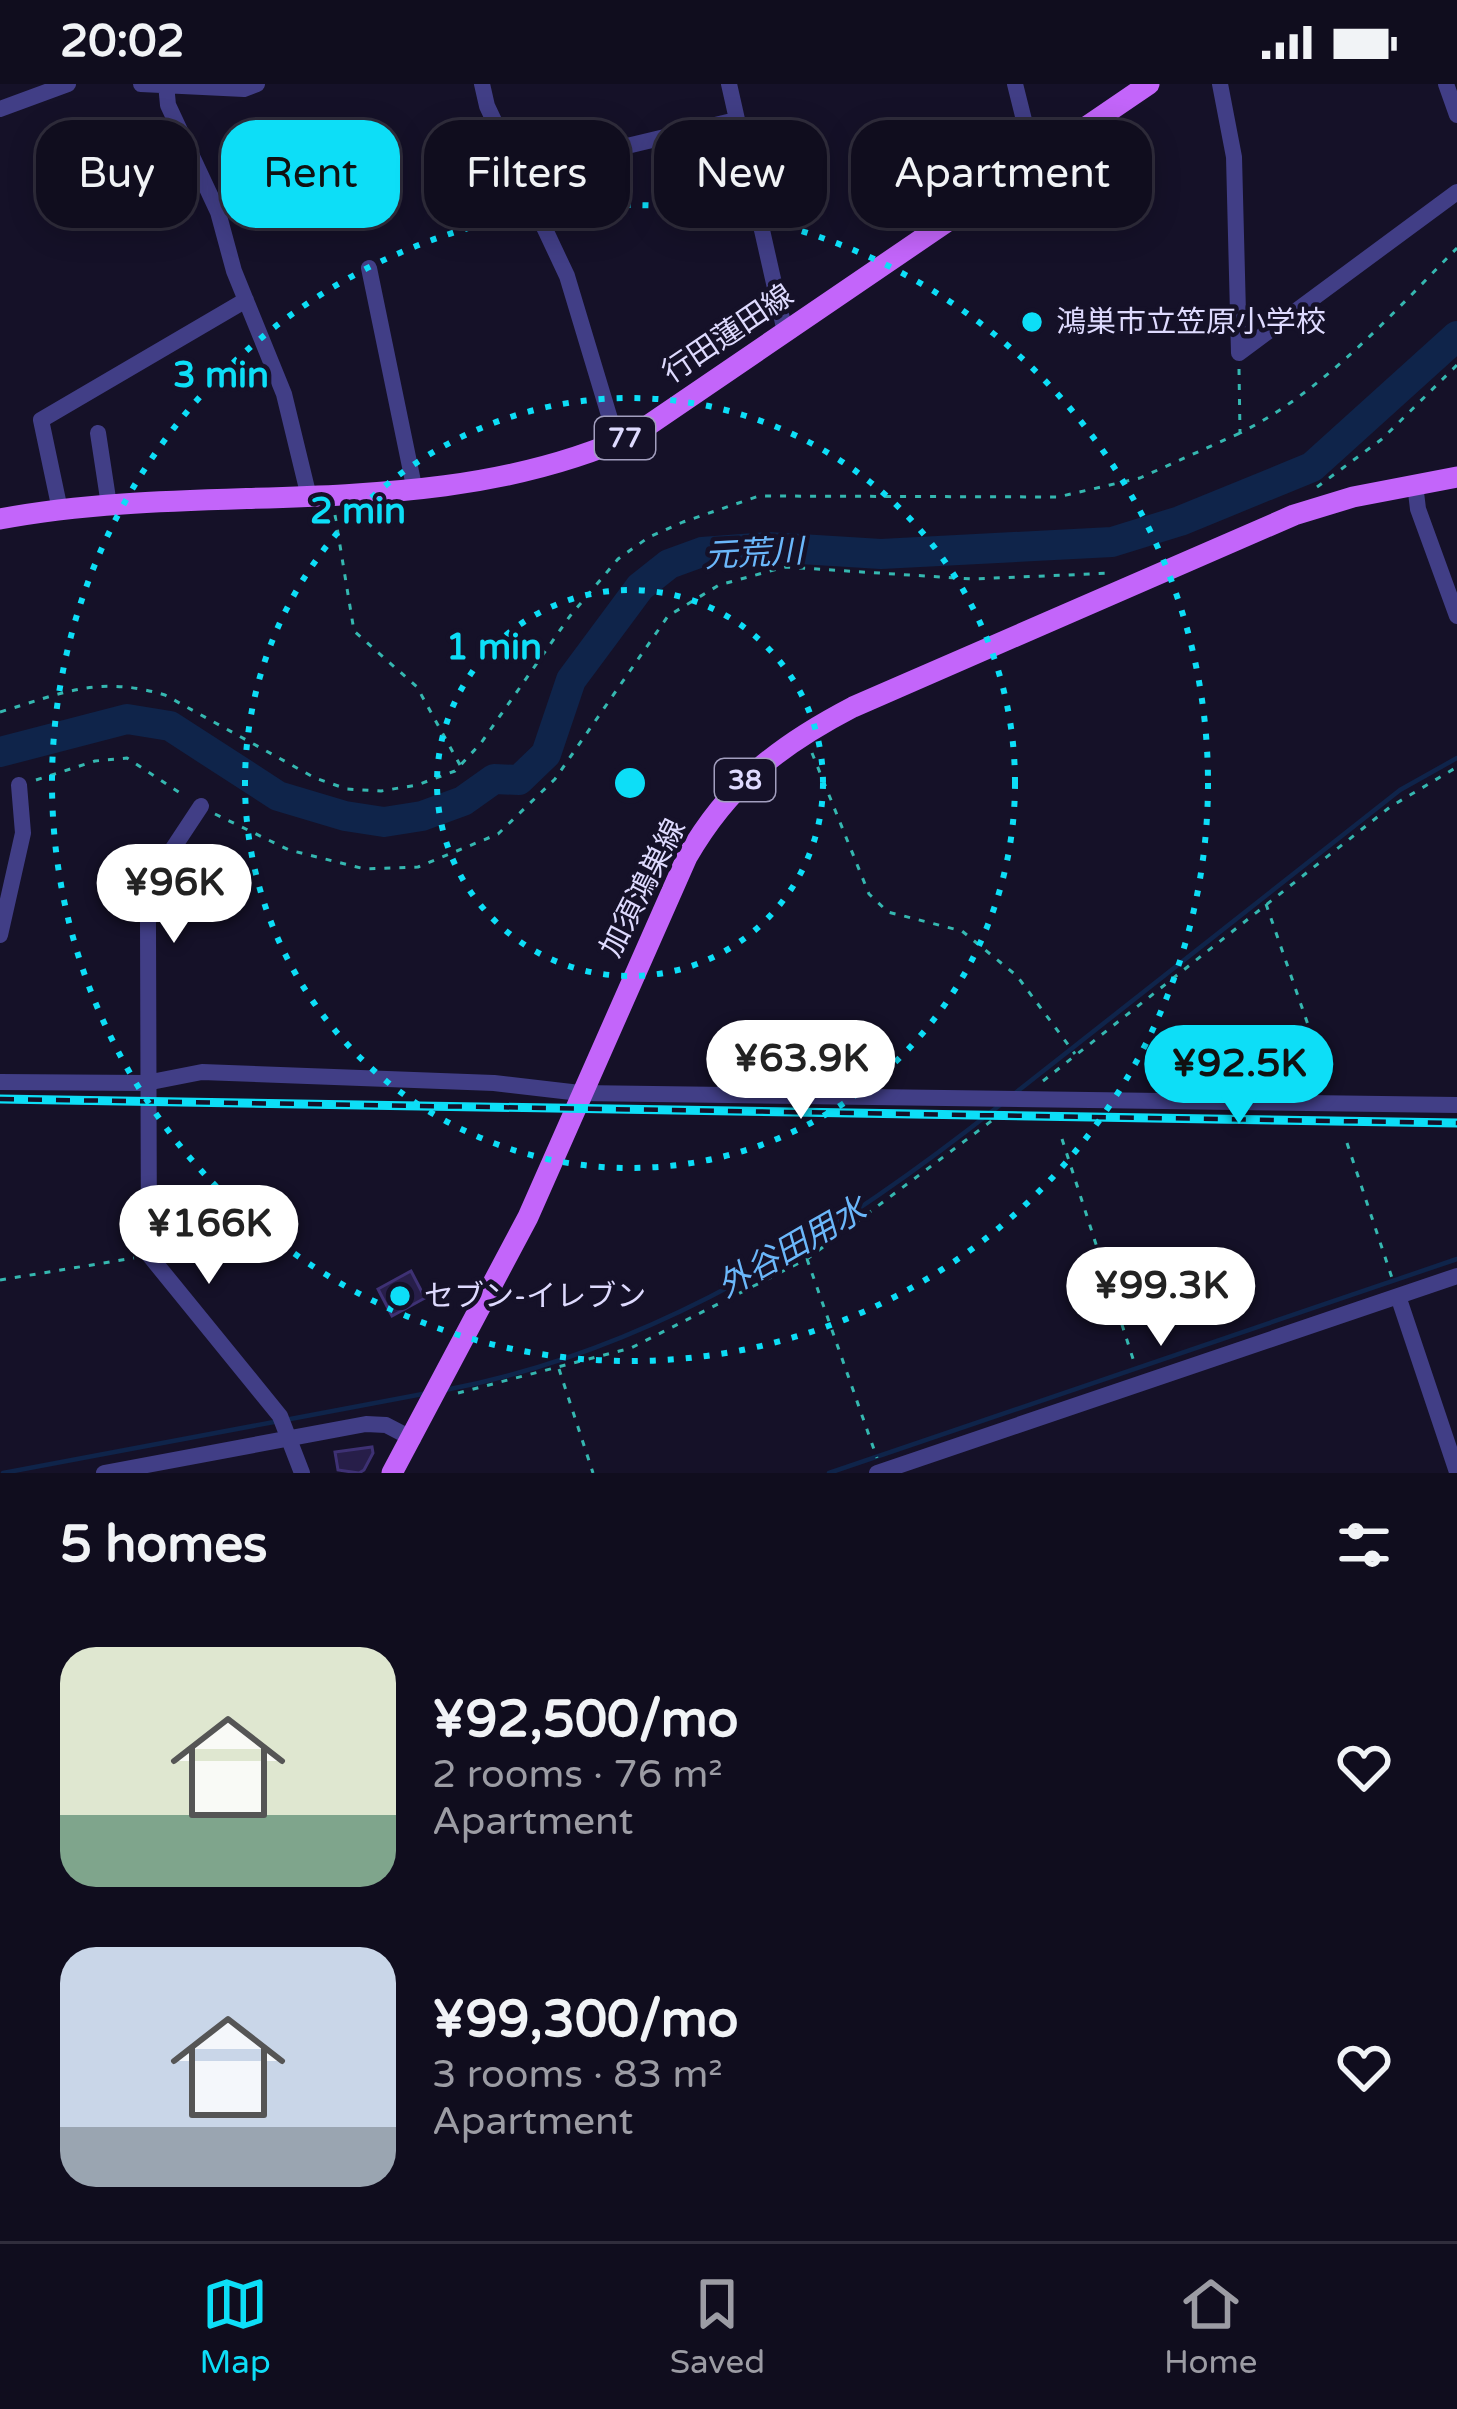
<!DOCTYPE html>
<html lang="en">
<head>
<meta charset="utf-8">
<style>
  :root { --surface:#100d1e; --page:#191627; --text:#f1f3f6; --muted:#9c9ca4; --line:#302d3c; --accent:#0ddef7 }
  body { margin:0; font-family:"Varela Round","Noto Sans JP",sans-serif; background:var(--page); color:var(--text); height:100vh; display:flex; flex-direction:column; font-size:45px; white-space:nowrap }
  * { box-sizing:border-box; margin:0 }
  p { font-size:39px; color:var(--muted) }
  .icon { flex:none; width:66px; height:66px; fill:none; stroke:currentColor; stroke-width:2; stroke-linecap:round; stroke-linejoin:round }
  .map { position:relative; height:1389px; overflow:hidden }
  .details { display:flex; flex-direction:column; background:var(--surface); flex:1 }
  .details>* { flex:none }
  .top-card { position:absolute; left:36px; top:36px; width:1386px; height:108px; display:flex; gap:24px }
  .price { position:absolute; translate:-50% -102px; padding:0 27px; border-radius:42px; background:#fff; color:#222; font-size:39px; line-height:78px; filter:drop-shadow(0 3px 6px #0008) }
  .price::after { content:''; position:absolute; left:50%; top:72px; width:36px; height:27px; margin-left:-18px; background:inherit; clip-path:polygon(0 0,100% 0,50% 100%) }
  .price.active { background:var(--accent); color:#111 }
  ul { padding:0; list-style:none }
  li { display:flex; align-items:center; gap:36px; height:300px; padding:0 60px }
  li span { display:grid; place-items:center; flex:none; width:336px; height:240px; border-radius:36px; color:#555 }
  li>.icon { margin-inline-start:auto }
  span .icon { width:144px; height:144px; fill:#fffc; stroke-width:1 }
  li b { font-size:51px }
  h2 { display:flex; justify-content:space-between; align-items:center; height:144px; padding:0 60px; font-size:51px }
  .chip { padding:0 42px; border-radius:36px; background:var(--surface); box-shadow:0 6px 30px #0003,0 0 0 3px var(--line); font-size:42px; line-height:108px }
  .chip.active { background:var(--accent); color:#111 }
  .status { display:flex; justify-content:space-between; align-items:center; height:84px; padding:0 60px; background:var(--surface); direction:ltr }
  .status svg { height:33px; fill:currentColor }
  .menu { display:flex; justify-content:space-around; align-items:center; height:168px; border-top:3px solid var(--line); background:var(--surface); font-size:33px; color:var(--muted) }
  .menu a { display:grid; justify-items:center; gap:6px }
  .menu .active { color:var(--accent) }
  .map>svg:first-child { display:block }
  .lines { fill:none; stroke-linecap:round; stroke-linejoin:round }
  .stream { stroke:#0f244a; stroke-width:4.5 }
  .river { stroke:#0f244a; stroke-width:30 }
  .building { fill:#271e49; stroke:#3e3174; stroke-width:3 }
  .path { stroke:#35b7b0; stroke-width:3; stroke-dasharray:6 9; stroke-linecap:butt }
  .minor { stroke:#413e86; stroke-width:16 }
  .major { stroke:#c365fa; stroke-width:21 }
  .rail-casing { stroke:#0ddef7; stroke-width:9 }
  .rail { stroke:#151128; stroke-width:4.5; stroke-dasharray:14; stroke-linecap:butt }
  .ring { fill:none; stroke:#0ddef7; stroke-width:6; stroke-dasharray:6 12 }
  .poi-dot { fill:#0ddef7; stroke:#151128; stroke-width:4.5 }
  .labels { text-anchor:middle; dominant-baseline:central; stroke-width:9; stroke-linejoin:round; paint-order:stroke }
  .shield { fill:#151128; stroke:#a29ebe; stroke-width:3 }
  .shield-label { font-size:27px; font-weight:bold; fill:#dedafe }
  .poi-label { font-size:30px; fill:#dedafe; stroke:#151128; text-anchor:start }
  .street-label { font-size:30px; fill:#dedafe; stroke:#151128 }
  .water-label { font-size:33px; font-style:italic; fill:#6bb7fa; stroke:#151128 }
  .centre { fill:#0ddef7; stroke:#151128; stroke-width:6 }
  .ring-label { font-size:36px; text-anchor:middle; font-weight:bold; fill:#0ddef7; stroke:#151128; stroke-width:9; stroke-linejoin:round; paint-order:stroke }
</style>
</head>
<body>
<div class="status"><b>20:02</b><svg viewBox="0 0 49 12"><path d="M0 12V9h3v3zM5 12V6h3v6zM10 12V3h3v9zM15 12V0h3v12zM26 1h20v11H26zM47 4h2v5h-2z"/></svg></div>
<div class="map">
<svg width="1457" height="1389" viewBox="0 0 1457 1389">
  <rect width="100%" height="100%" fill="#151128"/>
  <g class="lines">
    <path class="stream" d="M1014 1010 1400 706 1457 674
      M445 1306C653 1267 837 1150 1000 1021
      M285 1336 428 1309
      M3 1389 274 1338
      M829 1389 1457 1175"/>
    <path class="river" d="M0 668 127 635 170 642 278 712 345 732 384 738 422 732 463 717 494 695 519 696 546 670 571 596 640 503 669 480 702 468 768 463 881 470 1112 458 1180 437 1312 383 1457 252"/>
  </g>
  <path class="building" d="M411 1187 425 1214 392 1232 378 1205Z
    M372 1363 373 1369 364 1386 359 1389 338 1386 335 1368Z"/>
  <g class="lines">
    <path class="path" d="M1239 285 1240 349C1324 307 1391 231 1457 164
      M1317 403 1382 355 1457 281
      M335 431 354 547 417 603 460 681
      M0 628C63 609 98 591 165 611L315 694 347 705 381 707 417 701 455 687 481 659 570 532 618 475 649 453 683 438 759 412 1058 413 1140 394 1240 349
      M812 669 869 810 888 828 962 847 1017 892 1075 970
      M36 696 95 677 127 674 186 713
      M215 730 289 766 365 785 418 783 498 750 555 695 668 532 719 501 785 483 972 495 1113 489
      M1266 820 1330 1004
      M1043 997 1390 723 1457 683
      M1062 1055 1135 1281
      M1347 1059 1392 1194
      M807 1175 877 1374
      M0 1196 134 1174
      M559 1285 593 1389
      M458 1309 631 1264 807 1175 998 1032"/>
    <path class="minor" d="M141 0 244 5 257 0
      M166 0 168 21 218 128 234 187 284 310 309 413
      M482 0 487 22 567 192 617 358
      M729 0 785 248
      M1015 0 1034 76
      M1220 0 1234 73 1239 269 1457 108
      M1446 0 1457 31
      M0 25 68 0
      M518 88 736 36
      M369 184 415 407
      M98 349 109 421
      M1415 400 1418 425 1457 532
      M60 426 41 336 246 216
      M201 722 162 781 148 838 149 1171 280 1332 302 1389
      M0 851 23 749 19 701
      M0 998 146 999 202 988 494 999 580 1009 1457 1021
      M1398 1212 1457 1388
      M104 1389 366 1340 386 1341 413 1355
      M877 1389 1457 1192"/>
    <path class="major" d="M0 435C212 395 435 442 637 349L1149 0
      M392 1389 528 1133 687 773C729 700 780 661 853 623L1294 431 1353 413 1457 393"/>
    <g class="rail-casing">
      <path id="rail" d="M0 1015 1457 1039"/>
    </g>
    <use href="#rail" class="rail"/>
  </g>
  <g class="ring">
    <circle cx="630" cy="699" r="193"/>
    <circle cx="630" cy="699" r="385"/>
    <circle cx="630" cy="699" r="578"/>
  </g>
  <g class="poi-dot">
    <circle cx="1032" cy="238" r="12"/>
    <circle cx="400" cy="1212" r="12"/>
  </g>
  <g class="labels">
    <g class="shield">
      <rect x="595" y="333" width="60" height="42" rx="9"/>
      <rect x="715" y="675" width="60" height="42" rx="9"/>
    </g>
    <g class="shield-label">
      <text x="625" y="354">77</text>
      <text x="745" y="696">38</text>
    </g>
    <g class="poi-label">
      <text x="1056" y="238">鴻巣市立笠原小学校</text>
      <text x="424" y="1212">セブン-イレブン</text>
    </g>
    <g class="street-label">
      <text transform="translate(728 250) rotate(-34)">行田蓮田線</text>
      <text transform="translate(643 804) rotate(-63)">加須鴻巣線</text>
    </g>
    <g class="water-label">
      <text transform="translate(754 470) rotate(-3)">元荒川</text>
      <text transform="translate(792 1164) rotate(-30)">外谷田用水</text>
    </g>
  </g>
  <circle cx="630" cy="699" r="18" class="centre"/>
  <g class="ring-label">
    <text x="221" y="303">3 min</text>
    <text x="358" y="439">2 min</text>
    <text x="494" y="575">1 min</text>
  </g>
</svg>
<b class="price" style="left:174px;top:862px">¥96K</b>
<b class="price" style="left:801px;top:1038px">¥63.9K</b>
<b class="price active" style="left:1239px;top:1043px">¥92.5K</b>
<b class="price" style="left:209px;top:1203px">¥166K</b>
<b class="price" style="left:1161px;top:1265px">¥99.3K</b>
<div class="top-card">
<a class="chip">Buy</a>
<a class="chip active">Rent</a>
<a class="chip">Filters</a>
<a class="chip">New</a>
<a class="chip">Apartment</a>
</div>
</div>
<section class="details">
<h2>5 homes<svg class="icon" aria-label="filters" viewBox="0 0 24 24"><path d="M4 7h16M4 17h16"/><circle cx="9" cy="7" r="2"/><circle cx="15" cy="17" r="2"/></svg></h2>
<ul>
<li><span style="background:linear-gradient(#dfe7d0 70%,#7fa58c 0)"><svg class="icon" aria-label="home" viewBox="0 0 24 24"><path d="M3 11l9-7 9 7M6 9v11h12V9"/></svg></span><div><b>¥92,500/mo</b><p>2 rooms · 76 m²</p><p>Apartment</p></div><svg class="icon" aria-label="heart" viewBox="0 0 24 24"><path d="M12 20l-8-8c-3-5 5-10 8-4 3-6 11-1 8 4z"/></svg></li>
<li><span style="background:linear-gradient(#c9d6e8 75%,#9aa5b1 0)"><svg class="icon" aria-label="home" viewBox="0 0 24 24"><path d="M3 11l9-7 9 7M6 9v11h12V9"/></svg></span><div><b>¥99,300/mo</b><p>3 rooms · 83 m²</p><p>Apartment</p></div><svg class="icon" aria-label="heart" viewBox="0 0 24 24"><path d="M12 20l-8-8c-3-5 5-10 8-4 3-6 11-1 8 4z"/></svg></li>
</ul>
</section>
<nav class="menu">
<a class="active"><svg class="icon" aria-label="map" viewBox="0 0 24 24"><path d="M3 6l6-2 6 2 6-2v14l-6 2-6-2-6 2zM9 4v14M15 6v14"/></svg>Map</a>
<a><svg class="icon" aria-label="saved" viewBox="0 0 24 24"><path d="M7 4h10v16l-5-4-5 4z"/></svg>Saved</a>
<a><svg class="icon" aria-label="home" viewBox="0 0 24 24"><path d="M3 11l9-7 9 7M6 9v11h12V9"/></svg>Home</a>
</nav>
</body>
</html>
